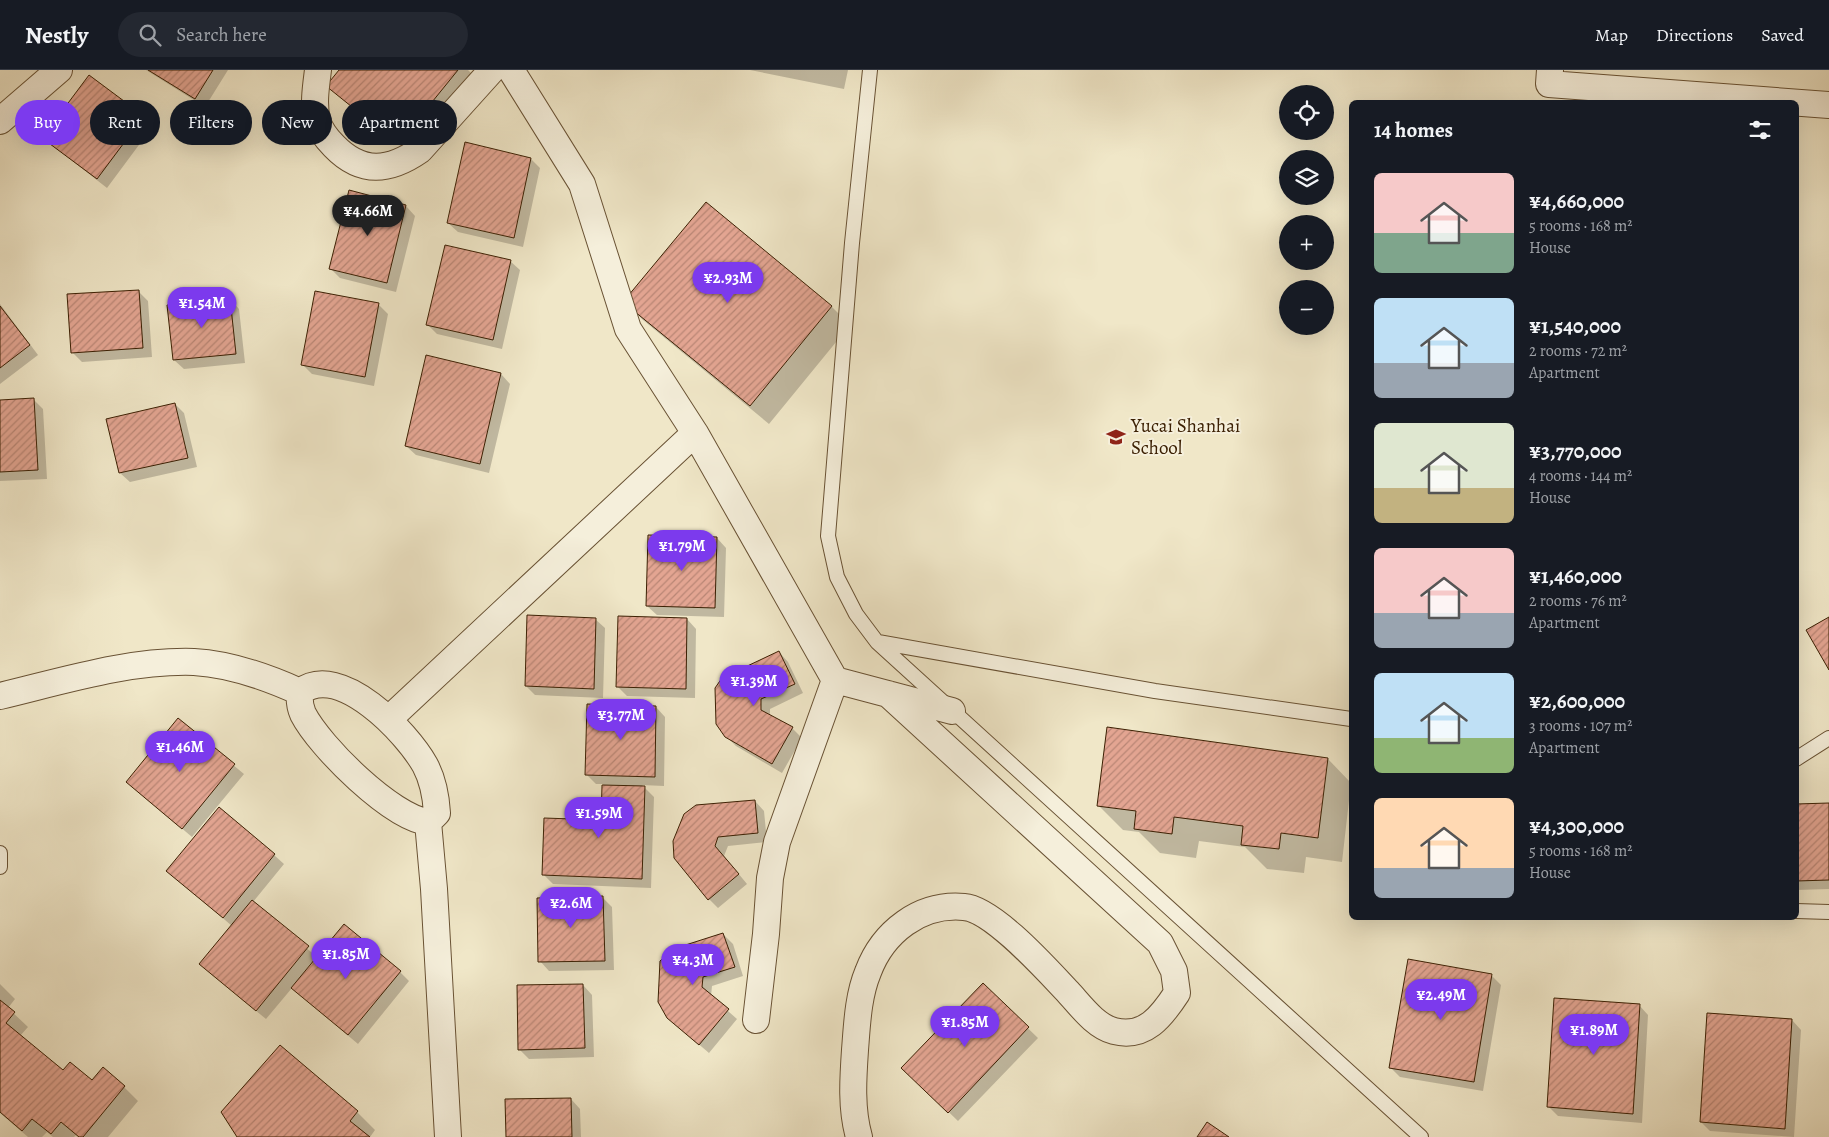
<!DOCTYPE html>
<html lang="en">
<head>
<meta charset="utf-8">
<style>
  :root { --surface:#171b24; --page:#242831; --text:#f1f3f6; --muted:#9ea1a6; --line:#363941; --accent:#7c3aed }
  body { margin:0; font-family:Alegreya,serif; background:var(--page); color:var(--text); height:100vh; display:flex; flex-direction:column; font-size:19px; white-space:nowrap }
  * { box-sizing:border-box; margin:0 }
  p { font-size:16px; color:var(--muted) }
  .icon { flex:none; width:28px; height:28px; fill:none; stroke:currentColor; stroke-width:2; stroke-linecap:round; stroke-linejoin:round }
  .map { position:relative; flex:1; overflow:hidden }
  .details { position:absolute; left:1349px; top:30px; width:450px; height:820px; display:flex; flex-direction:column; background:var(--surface); border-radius:8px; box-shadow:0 5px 20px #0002 }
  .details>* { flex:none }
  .banner { position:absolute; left:15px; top:30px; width:475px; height:45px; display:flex; gap:10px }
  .controls { position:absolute; left:1279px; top:15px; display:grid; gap:10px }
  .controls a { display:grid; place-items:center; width:55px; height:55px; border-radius:50%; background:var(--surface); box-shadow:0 5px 20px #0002; font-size:25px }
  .price { position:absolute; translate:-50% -42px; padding:0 11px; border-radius:18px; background:var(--accent); color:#fff; font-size:16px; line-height:32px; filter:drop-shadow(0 1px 2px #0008) }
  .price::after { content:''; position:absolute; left:50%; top:30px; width:15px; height:11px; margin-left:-8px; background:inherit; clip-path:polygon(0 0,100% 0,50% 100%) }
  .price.selected { background:#222; color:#fff }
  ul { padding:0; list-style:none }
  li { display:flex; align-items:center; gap:15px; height:125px; padding:0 25px }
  li span { display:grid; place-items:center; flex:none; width:140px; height:100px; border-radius:8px; color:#555 }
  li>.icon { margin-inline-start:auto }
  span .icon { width:60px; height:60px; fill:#fffc; stroke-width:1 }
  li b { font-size:21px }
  h2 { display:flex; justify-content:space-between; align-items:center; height:60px; padding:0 25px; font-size:21px }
  .chip { padding:0 18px; border-radius:22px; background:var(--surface); box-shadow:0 5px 20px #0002; font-size:18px; line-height:45px }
  .chip.selected { background:var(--accent); color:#fff }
  header { display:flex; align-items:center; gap:30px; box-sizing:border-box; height:70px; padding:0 25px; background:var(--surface); border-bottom:1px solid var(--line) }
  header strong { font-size:24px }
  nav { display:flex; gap:28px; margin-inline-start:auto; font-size:18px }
  .search { width:350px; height:45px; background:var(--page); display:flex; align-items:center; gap:12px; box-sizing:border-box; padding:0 18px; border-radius:28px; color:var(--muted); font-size:19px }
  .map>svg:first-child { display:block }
  .shadow { fill:#0003 }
  .building { fill:url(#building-hatch); stroke:#3c2003 }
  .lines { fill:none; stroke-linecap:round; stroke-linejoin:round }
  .lane-casing { stroke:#695234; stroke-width:16 }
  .street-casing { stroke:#695234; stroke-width:28 }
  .lane { stroke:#f5efdb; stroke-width:14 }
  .street { stroke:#f5efdb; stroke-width:26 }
  .labels { text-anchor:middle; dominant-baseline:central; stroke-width:4; stroke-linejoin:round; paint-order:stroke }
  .poi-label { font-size:19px; fill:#3c2003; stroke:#f5efdb; text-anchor:start }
</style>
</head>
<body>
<header>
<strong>Nestly</strong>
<div class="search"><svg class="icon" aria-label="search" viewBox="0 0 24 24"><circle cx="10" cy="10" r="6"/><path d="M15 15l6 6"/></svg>Search here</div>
<nav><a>Map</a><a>Directions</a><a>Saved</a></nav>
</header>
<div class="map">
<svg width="1829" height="1067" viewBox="0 0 1829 1067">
  <defs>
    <pattern id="building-hatch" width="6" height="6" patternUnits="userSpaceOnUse" patternTransform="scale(1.25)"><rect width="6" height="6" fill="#e3a592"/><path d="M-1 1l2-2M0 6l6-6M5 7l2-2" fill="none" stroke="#b98675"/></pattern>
  </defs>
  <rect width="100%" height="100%" fill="#f0e7c8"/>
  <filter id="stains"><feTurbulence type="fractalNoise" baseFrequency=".004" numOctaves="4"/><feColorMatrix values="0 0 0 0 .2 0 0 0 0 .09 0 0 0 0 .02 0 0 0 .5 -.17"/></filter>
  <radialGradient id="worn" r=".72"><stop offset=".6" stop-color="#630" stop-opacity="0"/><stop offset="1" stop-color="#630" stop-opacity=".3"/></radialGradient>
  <path class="shadow" d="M146 0H228L205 37Z
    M341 0H468L472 4 408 82 337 25Z
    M750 0H848L844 19Z
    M89 6 153 56 107 118 43 68Z
    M531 89 540 98 523 177 458 162 448 153Z
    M706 134 832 237 850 255 769 354 643 250 625 232Z
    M406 136 415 146 396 222 340 208 331 199Z
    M510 191 520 200 502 279 437 264 428 255Z
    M138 221 148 231 152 287 82 292 72 282Z
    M230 229 239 239 245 293 184 299 174 290Z
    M0 234 38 285 0 314Z
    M378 234 388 244 374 316 312 304 303 295Z
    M501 304 510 314 489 403 416 385 406 376Z
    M34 330 43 339 47 409 0 411V331Z
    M175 334 184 343 197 397 130 412 120 403Z
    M717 468 726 478 724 547 657 545 647 536Z
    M595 549 605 558 603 628 535 625 526 616Z
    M687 549 696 559 695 628 627 626 618 617Z
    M779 582 788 592 803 623 770 639V646L792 658 802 668 782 703 736 676 726 666Z
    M656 637 665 647 664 716 642 715 654 727 651 818 553 814 544 805 603 752V714H596L587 705Z
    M179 650 244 704 192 767 127 712Z
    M1328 689 1351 713 1342 792 1306 787 1304 803 1267 799 1245 777 1199 771 1196 788 1160 783 1139 762 1123 760 1098 735Z
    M755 731 764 741 767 772 728 776 724 786 747 814 718 838 709 829 685 744Z
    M1829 734V819L1796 820V736Z
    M274 785 284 794 253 832 318 888 400 902 409 911 358 974 292 918 266 949 210 903 232 856 168 801Z
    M603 828 612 837 614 900 549 901 540 891Z
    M723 864 733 874 743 906 712 916 711 926 737 949 709 983 668 948Z
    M1491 905 1501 915 1483 1021 1400 1007 1390 997Z
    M0 914 15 929 8 938 28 957 20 966 63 1002 92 1012 124 1017 138 1031 108 1067H78L76 1065 74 1067H53L47 1062 42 1067H28L0 1043Z
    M583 915 592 925 594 987 529 989 519 979Z
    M983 915 1038 968 958 1051 903 998Z
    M1639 935 1648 945 1642 1053 1558 1046 1549 1037Z
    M1792 950 1801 960 1794 1067 1710 1061 1701 1052Z
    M571 1029 580 1039 581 1067H508Z
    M357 1042 375 1060 370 1067H238Z"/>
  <path class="building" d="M148 0H213L195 29Z
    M339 0H458L398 74 326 16Z
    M89 5 144 46 97 109 42 68Z
    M465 72 531 88 514 168 447 153Z
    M349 120 406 135 387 213 329 199Z
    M706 132 832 236 750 336 623 232Z
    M445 175 511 190 493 270 426 255Z
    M139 220 143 278 71 283 67 224Z
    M315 221 379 233 365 307 301 295Z
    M230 228 236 284 173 290 167 235Z
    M0 236 30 275 0 298Z
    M426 285 501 303 480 394 405 376Z
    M34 328 38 400 0 402V330Z
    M175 333 188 388 119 403 106 349Z
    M648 465 717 467 715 538 646 536Z
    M527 545 596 548 594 619 525 616Z
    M618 546 687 548 686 619 616 617Z
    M1829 547V600L1806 560Z
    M779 581 795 614 761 629V640L793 657 772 694 725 667 716 654 715 618 722 608Z
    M587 634 656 636 655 707 585 705Z
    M178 648 235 694 182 759 126 712Z
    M1107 657 1328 688 1318 768 1281 763 1279 779 1241 775 1243 756 1174 747 1172 764 1134 759 1136 741 1097 736Z
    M602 715 645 716 642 809 542 805 544 748 601 750Z
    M755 730 758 763 718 767 715 776 739 804 708 830 674 788 673 771 684 744 696 735Z
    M1829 733V810L1796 811V734Z
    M219 737 275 784 223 848 166 801Z
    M603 826 605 891 538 892 537 828Z
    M252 830 309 876 256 941 199 894Z
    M344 854 401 901 348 965 291 918Z
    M723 863 735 897 703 907 702 917 729 939 699 975 667 948 658 932 660 891 673 879Z
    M1408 889 1492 904 1474 1012 1389 998Z
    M983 913 1029 957 948 1043 901 998Z
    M583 914 585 978 518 980 517 915Z
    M1554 928 1640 934 1633 1044 1547 1037Z
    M0 930 15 942 6 953 63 1000 70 992 92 1010 103 997 125 1016 83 1067H79L61 1052 51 1064 32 1049 22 1061 0 1042Z
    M1707 943 1792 949 1785 1059 1700 1052Z
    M280 975 358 1041 350 1051 370 1067H237L221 1042Z
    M571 1028 572 1067H506L505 1029Z
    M1207 1052 1229 1067H1197Z"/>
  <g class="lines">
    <g class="lane-casing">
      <path id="lane" d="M870 0 852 173 828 466 837 507 856 544 877 572 1421 1067
        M878 572 1155 621 1351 649
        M1796 689 1829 668
        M0 783V797
        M1796 841 1829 842"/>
    </g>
    <g class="street-casing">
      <path id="street" d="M318 0C316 16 313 34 317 50 320 60 327 69 334 76 362 105 390 101 420 80L492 0
        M511 0 582 114 628 259 695 363 835 610 952 641
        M1550 0 1549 14 1829 35
        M0 51 59 0
        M0 626C63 611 129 590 194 592 231 594 267 607 300 622
        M389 649 695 363
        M428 752C392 748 320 677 303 644 300 637 299 630 300 622 340 591 407 663 425 695 433 710 436 726 437 743L428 752 434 819 448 1067
        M756 950 766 864 770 808 777 772 835 610
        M859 1067C851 1039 853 1009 855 980 857 955 858 926 868 902 883 862 920 833 964 837 993 839 1047 900 1068 922 1081 936 1095 956 1114 961 1145 969 1162 946 1177 923L1174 901 1160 873 888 624"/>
    </g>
    <use href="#lane" class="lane"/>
    <use href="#street" class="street"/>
  </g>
  <defs>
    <g id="school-bare" transform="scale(1.5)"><path d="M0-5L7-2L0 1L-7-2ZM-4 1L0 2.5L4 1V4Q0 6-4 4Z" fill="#8f2418" stroke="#f5efdb" stroke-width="2.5" paint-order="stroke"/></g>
  </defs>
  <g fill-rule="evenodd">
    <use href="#school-bare" x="1116" y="367"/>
  </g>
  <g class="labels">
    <g class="poi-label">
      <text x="1131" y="356">Yucai Shanhai<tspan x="1131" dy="22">School</tspan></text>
    </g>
  </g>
  <rect width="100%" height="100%" filter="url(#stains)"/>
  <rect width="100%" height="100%" fill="url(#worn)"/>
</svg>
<div class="controls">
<a><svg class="icon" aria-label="locate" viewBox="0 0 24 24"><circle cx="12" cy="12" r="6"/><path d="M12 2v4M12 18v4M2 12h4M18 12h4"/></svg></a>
<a><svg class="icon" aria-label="layers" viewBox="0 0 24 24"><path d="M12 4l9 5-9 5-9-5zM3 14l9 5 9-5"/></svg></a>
<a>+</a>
<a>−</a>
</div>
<b class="price selected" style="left:368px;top:167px">¥4.66M</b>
<b class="price" style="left:728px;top:234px">¥2.93M</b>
<b class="price" style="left:202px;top:259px">¥1.54M</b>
<b class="price" style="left:682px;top:502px">¥1.79M</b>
<b class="price" style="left:754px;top:637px">¥1.39M</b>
<b class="price" style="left:621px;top:671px">¥3.77M</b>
<b class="price" style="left:180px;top:703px">¥1.46M</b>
<b class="price" style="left:599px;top:769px">¥1.59M</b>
<b class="price" style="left:571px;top:859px">¥2.6M</b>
<b class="price" style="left:346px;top:910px">¥1.85M</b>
<b class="price" style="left:693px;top:916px">¥4.3M</b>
<b class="price" style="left:1441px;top:951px">¥2.49M</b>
<b class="price" style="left:965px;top:978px">¥1.85M</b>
<b class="price" style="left:1594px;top:986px">¥1.89M</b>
<div class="banner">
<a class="chip selected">Buy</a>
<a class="chip">Rent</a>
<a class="chip">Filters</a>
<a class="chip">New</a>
<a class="chip">Apartment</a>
</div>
<section class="details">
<h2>14 homes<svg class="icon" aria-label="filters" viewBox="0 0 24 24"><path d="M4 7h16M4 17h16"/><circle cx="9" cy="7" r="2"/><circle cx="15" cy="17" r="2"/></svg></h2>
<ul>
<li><span style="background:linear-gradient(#f6c9c9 60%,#7fa58c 0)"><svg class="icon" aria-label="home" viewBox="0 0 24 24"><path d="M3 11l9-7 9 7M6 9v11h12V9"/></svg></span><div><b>¥4,660,000</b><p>5 rooms · 168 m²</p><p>House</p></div></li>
<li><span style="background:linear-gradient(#bfe0f5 65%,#9aa5b1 0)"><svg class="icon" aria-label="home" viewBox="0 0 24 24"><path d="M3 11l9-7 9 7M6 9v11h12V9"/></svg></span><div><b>¥1,540,000</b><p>2 rooms · 72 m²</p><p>Apartment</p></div></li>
<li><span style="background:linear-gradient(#dfe7d0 65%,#c2b280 0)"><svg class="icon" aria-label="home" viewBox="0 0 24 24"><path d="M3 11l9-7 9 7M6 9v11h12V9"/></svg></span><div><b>¥3,770,000</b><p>4 rooms · 144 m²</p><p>House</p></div></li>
<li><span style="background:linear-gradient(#f6c9c9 65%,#9aa5b1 0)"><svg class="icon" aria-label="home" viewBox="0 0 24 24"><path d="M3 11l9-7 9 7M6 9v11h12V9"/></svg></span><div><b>¥1,460,000</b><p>2 rooms · 76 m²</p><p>Apartment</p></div></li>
<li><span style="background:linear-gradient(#bfe0f5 65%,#8fb573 0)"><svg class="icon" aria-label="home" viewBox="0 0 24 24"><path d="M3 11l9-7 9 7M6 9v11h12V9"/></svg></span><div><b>¥2,600,000</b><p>3 rooms · 107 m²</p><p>Apartment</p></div></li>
<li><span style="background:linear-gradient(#ffd9b3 70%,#9aa5b1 0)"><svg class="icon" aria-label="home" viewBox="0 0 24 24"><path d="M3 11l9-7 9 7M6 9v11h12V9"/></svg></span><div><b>¥4,300,000</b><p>5 rooms · 168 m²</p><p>House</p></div></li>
</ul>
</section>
</div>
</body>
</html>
